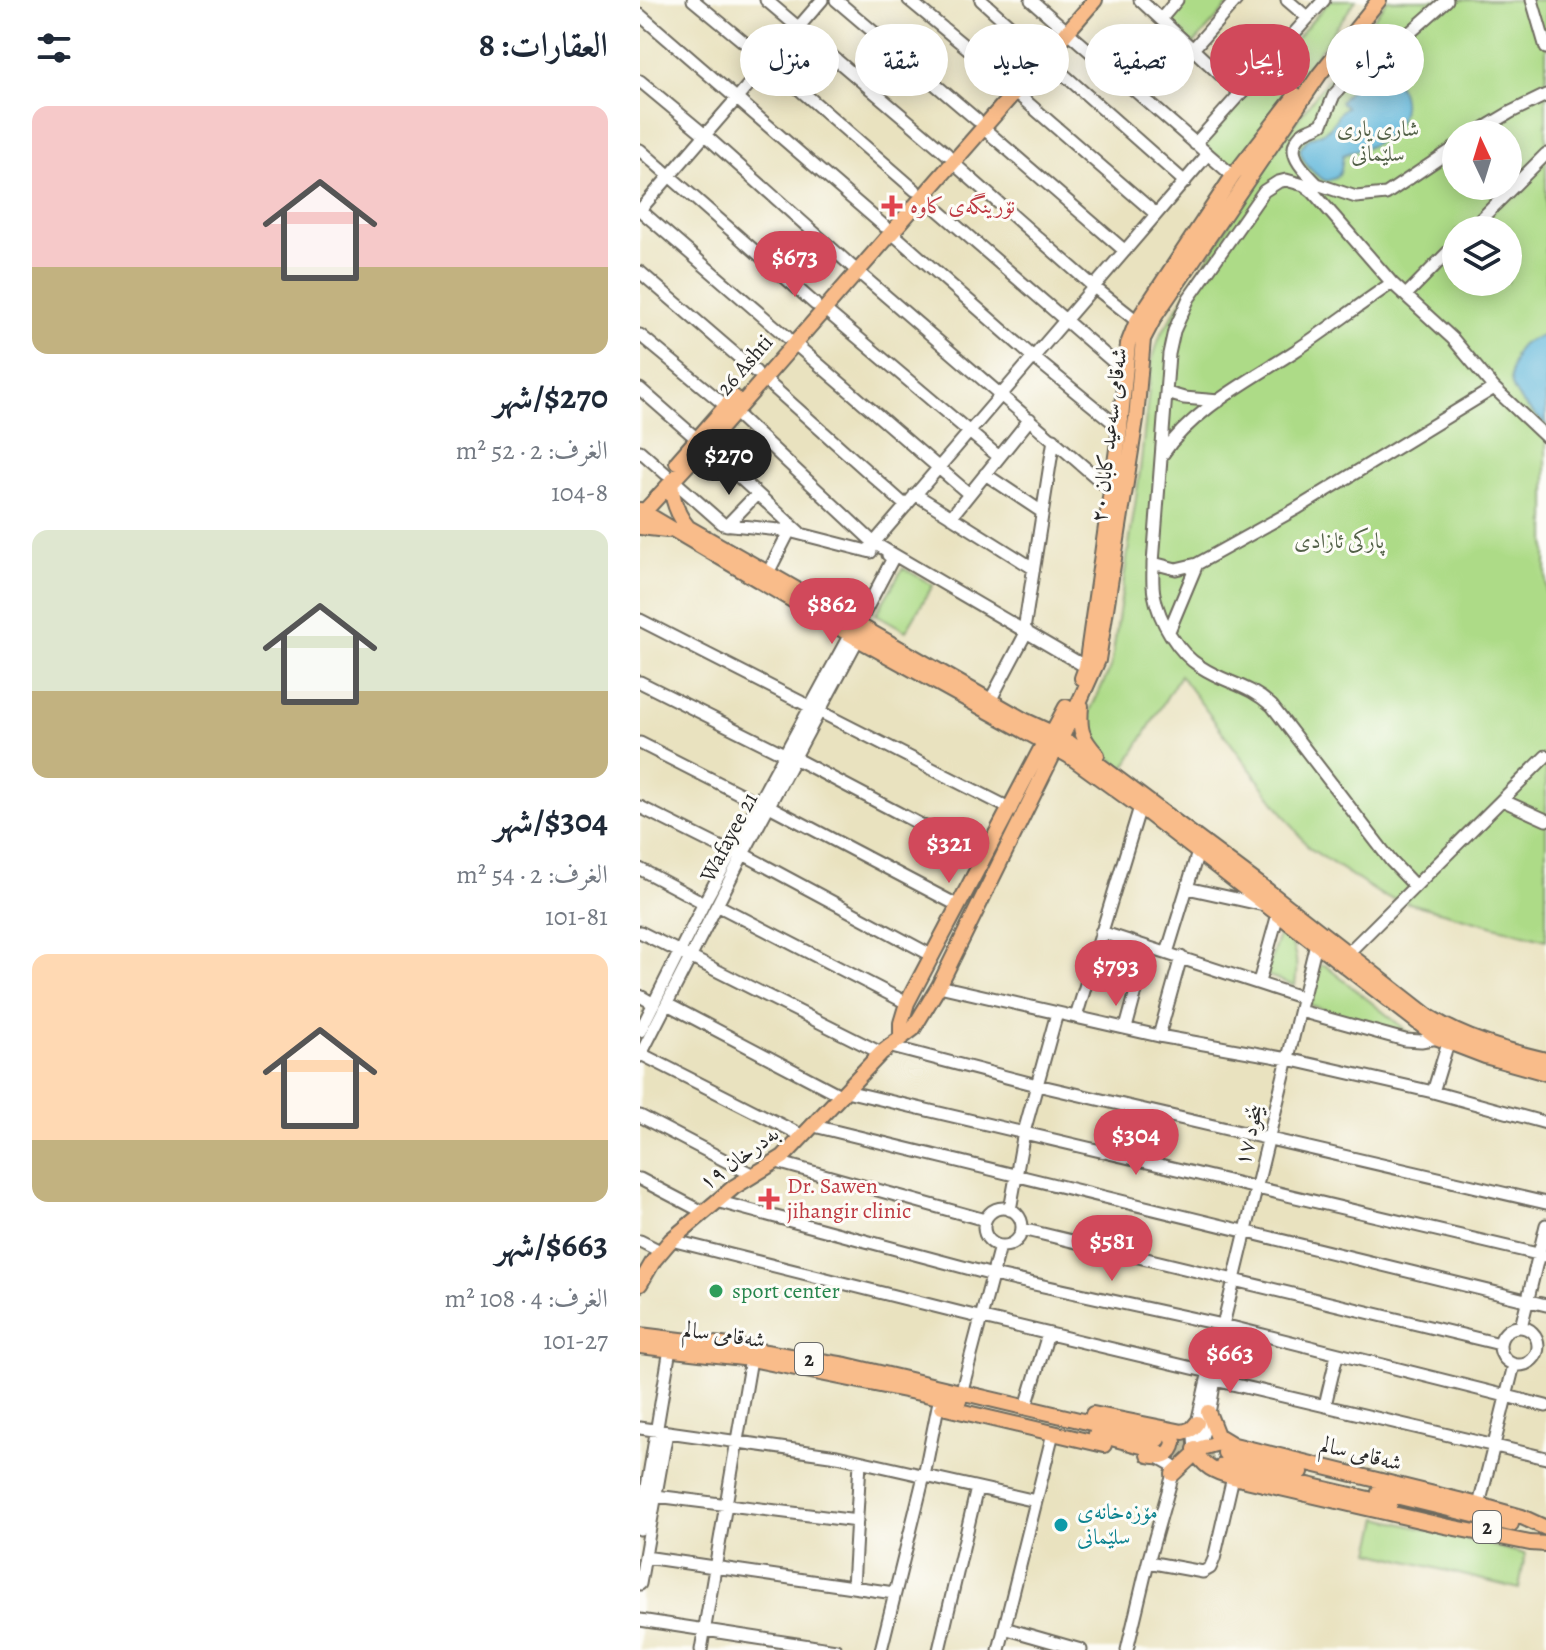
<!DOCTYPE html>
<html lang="ar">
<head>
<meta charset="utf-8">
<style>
  :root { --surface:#fff; --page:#f2f2f3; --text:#1f2937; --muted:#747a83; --accent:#d1495b }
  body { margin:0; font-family:Alegreya,Amiri,serif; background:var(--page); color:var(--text); direction:rtl; height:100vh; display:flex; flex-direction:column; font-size:30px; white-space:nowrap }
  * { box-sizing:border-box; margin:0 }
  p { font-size:26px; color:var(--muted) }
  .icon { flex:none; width:44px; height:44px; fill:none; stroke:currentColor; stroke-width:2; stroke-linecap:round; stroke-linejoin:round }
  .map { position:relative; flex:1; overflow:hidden; direction:ltr }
  .side { display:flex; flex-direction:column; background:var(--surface); width:640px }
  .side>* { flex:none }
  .guide { position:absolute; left:24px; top:24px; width:760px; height:72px; direction:rtl; display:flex; gap:16px }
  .needle { width:52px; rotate:356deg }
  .fabs { position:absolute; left:802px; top:120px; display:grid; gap:16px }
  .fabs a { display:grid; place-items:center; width:80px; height:80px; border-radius:50%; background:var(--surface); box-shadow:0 4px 20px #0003; font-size:40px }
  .price { position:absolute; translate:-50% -68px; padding:0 18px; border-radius:28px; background:var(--accent); color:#fff; font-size:26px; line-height:52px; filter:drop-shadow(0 2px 4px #0008) }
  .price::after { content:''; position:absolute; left:50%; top:48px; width:24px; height:18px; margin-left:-12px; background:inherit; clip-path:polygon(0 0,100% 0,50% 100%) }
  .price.selected { background:#222; color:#fff }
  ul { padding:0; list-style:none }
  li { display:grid; align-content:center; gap:16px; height:424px; padding:0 32px }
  li span { display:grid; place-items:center; height:248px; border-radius:16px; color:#555 }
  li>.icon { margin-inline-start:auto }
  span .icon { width:144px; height:144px; fill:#fffc; stroke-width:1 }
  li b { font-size:34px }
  h2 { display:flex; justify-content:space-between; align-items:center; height:96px; padding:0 32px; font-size:34px }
  .pill { padding:0 28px; border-radius:36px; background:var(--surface); box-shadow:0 4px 20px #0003; font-size:28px; line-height:72px }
  .pill.selected { background:var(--accent); color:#fff }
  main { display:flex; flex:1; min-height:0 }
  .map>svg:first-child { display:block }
  .green { fill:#addb87; stroke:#6c8359; stroke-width:2; fill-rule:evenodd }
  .water { fill:#5db6da; stroke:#447082; stroke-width:2 }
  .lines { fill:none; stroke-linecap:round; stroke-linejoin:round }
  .major-tunnel { stroke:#c3bda1; stroke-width:14; stroke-dasharray:14 7; stroke-linecap:butt }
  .minor-casing { stroke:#6e6b5f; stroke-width:15 }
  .major-casing { stroke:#6e6b5f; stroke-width:18 }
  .minor { stroke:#fff; stroke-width:11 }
  .major { stroke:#f9bc8a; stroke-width:14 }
  .health-dot { fill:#e0444e; stroke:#fdfcf7; stroke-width:3 }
  .leisure-dot { fill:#2e9e5b; stroke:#fdfcf7; stroke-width:3 }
  .culture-dot { fill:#0f9aa8; stroke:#fdfcf7; stroke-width:3 }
  .labels { text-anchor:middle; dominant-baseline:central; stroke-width:6; stroke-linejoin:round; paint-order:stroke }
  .shield { fill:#fdfcf7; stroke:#6a6a68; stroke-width:2 }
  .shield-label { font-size:20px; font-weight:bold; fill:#2b2b2b }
  .park-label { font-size:22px; fill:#526047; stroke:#fdfcf7 }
  .health-label { font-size:22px; fill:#be3a42; stroke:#fdfcf7; text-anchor:start }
  .street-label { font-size:22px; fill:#2b2b2b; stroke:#fdfcf7 }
  .leisure-label { font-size:22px; fill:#27864d; stroke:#fdfcf7; text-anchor:start }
  .culture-label { font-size:22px; fill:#0d838f; stroke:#fdfcf7; text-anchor:start }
</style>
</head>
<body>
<main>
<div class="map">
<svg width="906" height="1650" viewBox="0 0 906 1650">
  <rect width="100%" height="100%" fill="#fdfcf7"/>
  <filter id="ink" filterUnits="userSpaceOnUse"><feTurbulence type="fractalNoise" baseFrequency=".0125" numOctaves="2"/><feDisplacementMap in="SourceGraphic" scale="16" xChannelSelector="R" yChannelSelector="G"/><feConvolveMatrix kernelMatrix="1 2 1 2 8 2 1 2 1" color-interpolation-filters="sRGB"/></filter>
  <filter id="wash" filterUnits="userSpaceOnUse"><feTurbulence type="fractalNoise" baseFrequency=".006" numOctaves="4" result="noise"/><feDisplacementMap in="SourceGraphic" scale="32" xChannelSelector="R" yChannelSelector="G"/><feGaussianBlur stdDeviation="1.8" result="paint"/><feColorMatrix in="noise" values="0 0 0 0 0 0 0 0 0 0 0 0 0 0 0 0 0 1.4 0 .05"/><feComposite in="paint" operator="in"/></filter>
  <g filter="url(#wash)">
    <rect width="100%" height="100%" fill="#e9e2bf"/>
    <path class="green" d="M542 0H593L553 45 524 20Z
      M690 0H716L594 169 563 145Z
      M747 0H906V940L743 896 669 848 540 675 484 769 454 744 446 725 448 715 471 667 500 471 512 361 520 336 637 147ZM816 134H868V186H816ZM816 230H868V282H816Z
      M263 568 293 585 266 631 236 614Z
      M640 931C658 945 658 964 655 986L626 975Z
      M685 965 687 967 771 1034 669 1005 676 970 680 966Z
      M739 1518 885 1554 879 1589 731 1552Z"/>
    <path class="water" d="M732 78H745L757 83C772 108 758 131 734 144 724 150 713 151 703 155 701 169 703 178 686 181 674 175 662 163 660 149 668 133 682 137 691 126 698 118 697 112 706 107L700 102C709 90 717 81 732 78Z
      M906 335V425C884 404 861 391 875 357L874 356C882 340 890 340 906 335Z"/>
  </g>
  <g filter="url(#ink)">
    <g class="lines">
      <path class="major-tunnel" d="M519 1439 585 1453
        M518 1450 583 1465"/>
      <g class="minor-casing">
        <path id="minor" d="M53 0 128 62 275 190
          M126 0 307 154
          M196 0 337 120
          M269 0 332 52 368 86
          M341 0 398 51
          M391 0 593 176
          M500 0 601 94
          M647 0 668 18
          M892 0 906 48
          M0 15 244 226
          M521 19 537 0
          M553 49 596 0
          M404 57 545 182
          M0 81 65 135 217 271 472 491
          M374 91 516 214
          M342 127 485 251
          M834 134 871 112 906 95
          M555 144 684 0
          M0 150 175 304
          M312 162 454 287 497 321
          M677 184 716 197 746 194 816 147
          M673 192 677 184C667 173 645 155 658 138 663 130 674 129 682 124L694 95 704 84 732 66 807 0
          M282 196 485 372
          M0 210 182 0
          M0 210 147 337
          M830 230 906 154
          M251 232 393 357 480 428
          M0 272 116 372
          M766 295 816 244
          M184 309 359 457
          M0 335 86 406
          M154 343 329 494
          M123 378 266 506
          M0 389 57 439
          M527 393 544 398 579 401
          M94 412 234 543 446 667
          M65 446 159 532
          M0 451 26 474
          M523 454C552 410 611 380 655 351 688 329 719 305 752 283
          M345 474 402 512
          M33 480 83 524 149 531 231 552
          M275 494 393 568
          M311 517 390 419
          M87 525 117 494
          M227 551 568 154
          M513 563 536 569 557 564 656 509 854 388
          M128 573 152 526
          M0 620 371 809
          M218 625 254 556 248 555
          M384 630 414 439
          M529 631 557 564
          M0 682 144 754
          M350 701 387 631
          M0 743 118 803
          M154 758 344 858
          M862 800 906 820
          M129 806 319 906
          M0 807 92 853
          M103 854 293 956
          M0 869 64 903
          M775 886 751 861 632 706C608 684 585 683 561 667 538 653 519 621 514 594 512 584 513 573 513 563L529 354 534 331 549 298 624 191 638 182 646 180 664 185 673 192 752 283 813 339 854 388 906 437
          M547 888 624 905
          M77 905 267 1003
          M0 932 241 1053
          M461 932 663 998
          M527 953 558 852
          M708 953 906 756
          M619 982 638 914
          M299 986 519 1036 648 1059 793 1092 906 1123
          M0 996 14 1004
          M27 1004 202 1096
          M660 1011 765 1040 781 1041 798 1038
          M436 1017 500 807
          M486 1028 508 947
          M0 1031 64 903 210 634
          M519 1036 541 957
          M248 1046 397 1085 906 1203
          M1 1054 163 1136
          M0 1056 103 854 218 639
          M206 1091 906 1256
          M793 1092 808 1043
          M0 1116 113 1175
          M174 1126C417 1187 662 1243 906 1305
          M137 1162 345 1220
          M0 1179 63 1212
          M76 1201 353 1275 583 1325 906 1406
          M344 1227a19 19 0 1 1 38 0a19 19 0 1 1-38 0Z
          M370 1210 384 1132 417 1013
          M382 1229 860 1344
          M31 1240 322 1313 569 1372
          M0 1241 20 1251
          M881 1327 906 1225
          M860 1346a19 19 0 1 1 38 0a19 19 0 1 1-38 0Z
          M575 1380 906 1458
          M323 1386 360 1246
          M388 1400 408 1334
          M685 1405 697 1355
          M0 1428 197 1456 396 1501
          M555 1449C572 1431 577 1352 583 1325L677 939
          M555 1449 554 1436 570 1367
          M16 1496 217 1521
          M839 1505 874 1365
          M0 1529 30 1349
          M5 1557 254 1593
          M508 1562 563 1572 570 1568 574 1559 593 1477
          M0 1584 27 1432
          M213 1587 220 1462
          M0 1620 196 1650
          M364 1628 441 1650
          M61 1650 111 1359
          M241 1650 284 1476 298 1406
          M299 1650 337 1488
          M359 1650 413 1433
          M487 1650 508 1562 533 1474 532 1465 518 1457"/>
      </g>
      <g class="major-casing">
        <path id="major" d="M37 462 94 397
          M31 482C32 499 36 513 47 526
          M0 510 218 639 428 755 500 807 798 1038 845 1056 906 1073
          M0 516 65 446 455 0
          M0 527 27 530
          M49 528 384 720 412 733 430 743 628 891 789 1017C826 1040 864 1050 906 1060
          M442 678 446 667 480 428 488 344 497 321 593 176 656 95
          M441 706C439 730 441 737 457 755
          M261 1037V1023L267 1003 405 741 412 733 426 707
          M0 1284 14 1260 31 1240 94 1187 143 1157 241 1053 273 1029 299 986 441 698 458 660 496 419 503 339 515 316 679 75 739 0
          M0 1335 90 1346 206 1365 519 1439
          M0 1346 111 1359 319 1401
          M302 1407 464 1445
          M568 1412 577 1435 592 1444
          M453 1414 543 1432 552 1429 557 1423
          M456 1434 517 1450
          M555 1449C562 1467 575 1472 593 1477L805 1526 890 1543 906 1544
          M585 1453 661 1472
          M508 1455C520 1458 532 1456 534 1442L530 1431
          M583 1465 750 1504
          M533 1474 561 1448 582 1442 839 1505 882 1517 906 1528
          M739 1492 871 1524"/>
      </g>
      <use href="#minor" class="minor"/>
      <use href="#major" class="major"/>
    </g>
  </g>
  <g class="health-dot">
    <path d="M248 194h8v8h8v8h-8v8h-8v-8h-8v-8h8z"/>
    <path d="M125 1187h8v8h8v8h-8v8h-8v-8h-8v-8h8z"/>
  </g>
  <circle class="leisure-dot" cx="76" cy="1291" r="8"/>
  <circle class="culture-dot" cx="421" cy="1525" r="8"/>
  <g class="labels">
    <g class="shield">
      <rect x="155" y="1343" width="28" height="32" rx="6"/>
      <rect x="833" y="1511" width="28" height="32" rx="6"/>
    </g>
    <g class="shield-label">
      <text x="169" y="1359">2</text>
      <text x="847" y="1527">2</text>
    </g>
    <g class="park-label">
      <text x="738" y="129">شاری یاری<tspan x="738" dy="25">سلێمانی</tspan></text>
      <text x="699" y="541">پارکی ئازادی</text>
    </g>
    <g class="health-label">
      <text x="270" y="206">نۆرینگەی کاوە</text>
      <text x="147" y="1186">Dr. Sawen<tspan x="147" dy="25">jihangir clinic</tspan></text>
    </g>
    <g class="street-label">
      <text transform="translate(105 365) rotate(-49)">26 Ashti</text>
      <text transform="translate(469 435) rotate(-83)">شەقامی سەعید کابان ٢٠</text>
      <text transform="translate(89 837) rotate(-62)">Wafayee 21</text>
      <text transform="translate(609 1135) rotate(-76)">بێخود ١٧</text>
      <text transform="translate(99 1158) rotate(-36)">بەدرخان ١٩</text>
      <text transform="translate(84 1335) rotate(8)">شەقامی سالم</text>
      <text transform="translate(721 1454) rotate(14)">شەقامی سالم</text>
    </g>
    <g class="leisure-label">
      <text x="92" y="1291">sport center</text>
    </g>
    <g class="culture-label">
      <text x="437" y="1512">مۆزەخانەی<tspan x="437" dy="25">سلێمانی</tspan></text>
    </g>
  </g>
</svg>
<div class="fabs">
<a><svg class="needle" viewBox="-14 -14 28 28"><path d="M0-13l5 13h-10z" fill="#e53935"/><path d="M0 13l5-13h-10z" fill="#747a83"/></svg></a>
<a><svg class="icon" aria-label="layers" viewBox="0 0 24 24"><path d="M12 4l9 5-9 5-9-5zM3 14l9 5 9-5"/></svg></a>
</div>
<b class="price" style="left:155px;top:299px">$673</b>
<b class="price selected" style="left:89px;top:497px">$270</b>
<b class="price" style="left:192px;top:646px">$862</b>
<b class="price" style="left:309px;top:885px">$321</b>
<b class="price" style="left:476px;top:1008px">$793</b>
<b class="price" style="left:496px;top:1177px">$304</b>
<b class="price" style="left:472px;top:1283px">$581</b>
<b class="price" style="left:590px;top:1395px">$663</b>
<div class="guide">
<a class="pill">شراء</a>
<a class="pill selected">إيجار</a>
<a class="pill">تصفية</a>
<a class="pill">جديد</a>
<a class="pill">شقة</a>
<a class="pill">منزل</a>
</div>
</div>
<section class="side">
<h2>العقارات: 8<svg class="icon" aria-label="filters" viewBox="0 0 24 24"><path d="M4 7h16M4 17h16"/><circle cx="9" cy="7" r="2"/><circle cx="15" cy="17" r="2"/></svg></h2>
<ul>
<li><span style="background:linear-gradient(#f6c9c9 65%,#c2b280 0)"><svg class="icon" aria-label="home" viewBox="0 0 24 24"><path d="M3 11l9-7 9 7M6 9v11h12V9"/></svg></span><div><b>$270/شهر</b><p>الغرف: 2 · 52 m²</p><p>104-8</p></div></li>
<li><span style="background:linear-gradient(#dfe7d0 65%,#c2b280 0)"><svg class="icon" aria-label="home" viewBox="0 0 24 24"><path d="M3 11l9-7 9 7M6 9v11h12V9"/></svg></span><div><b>$304/شهر</b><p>الغرف: 2 · 54 m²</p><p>101-81</p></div></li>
<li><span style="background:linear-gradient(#ffd9b3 75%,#c2b280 0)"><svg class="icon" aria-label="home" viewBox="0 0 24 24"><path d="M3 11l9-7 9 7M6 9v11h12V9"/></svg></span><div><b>$663/شهر</b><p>الغرف: 4 · 108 m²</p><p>101-27</p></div></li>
</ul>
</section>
</main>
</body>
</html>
